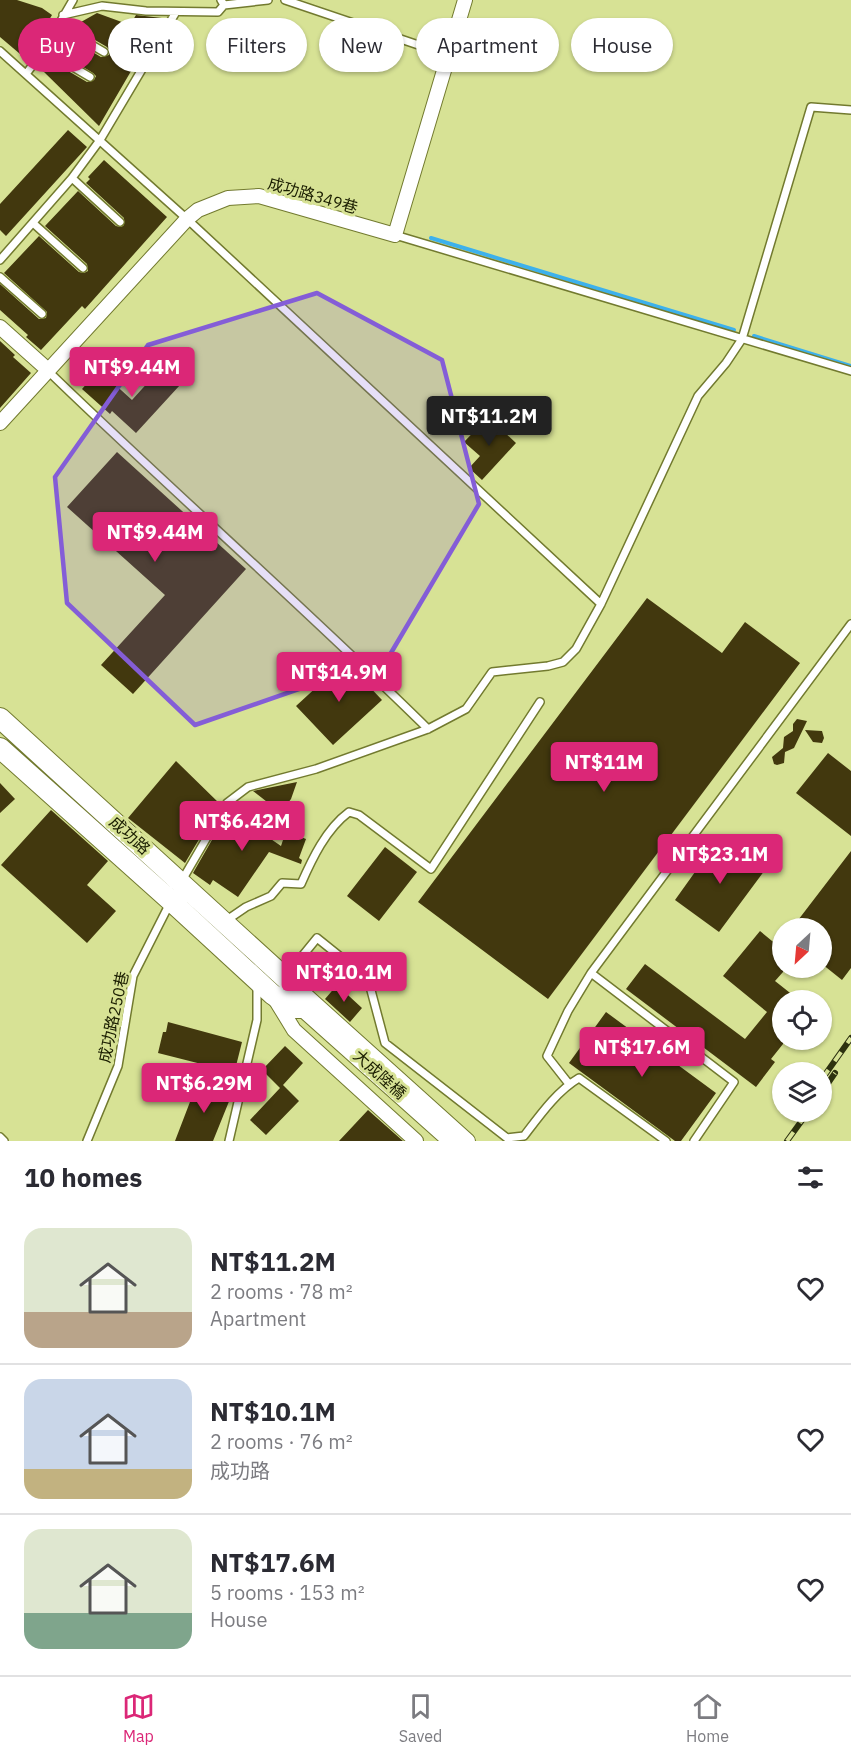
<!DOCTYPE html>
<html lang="en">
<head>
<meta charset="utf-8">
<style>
  :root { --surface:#fff; --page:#f7f7f7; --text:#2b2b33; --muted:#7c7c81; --line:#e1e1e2; --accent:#db2777 }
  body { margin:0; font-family:"IBM Plex Sans","Noto Sans TC",sans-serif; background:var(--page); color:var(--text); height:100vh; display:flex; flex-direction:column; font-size:22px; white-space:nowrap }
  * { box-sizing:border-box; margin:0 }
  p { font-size:20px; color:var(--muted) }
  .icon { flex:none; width:33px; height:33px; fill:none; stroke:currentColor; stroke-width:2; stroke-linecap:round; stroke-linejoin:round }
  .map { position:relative; height:1141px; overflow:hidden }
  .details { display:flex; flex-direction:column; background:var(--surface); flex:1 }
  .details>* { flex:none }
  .top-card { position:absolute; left:18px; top:18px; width:816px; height:54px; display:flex; gap:12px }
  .needle { width:39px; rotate:206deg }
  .tools { position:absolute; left:772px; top:918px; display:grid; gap:12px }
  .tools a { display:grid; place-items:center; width:60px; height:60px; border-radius:50%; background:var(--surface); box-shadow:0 2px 4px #0004; font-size:30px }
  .price { position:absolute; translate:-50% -51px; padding:0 14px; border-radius:6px; background:var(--accent); color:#fff; font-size:20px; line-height:39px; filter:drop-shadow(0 2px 3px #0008) }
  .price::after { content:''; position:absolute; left:50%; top:36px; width:18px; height:14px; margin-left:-9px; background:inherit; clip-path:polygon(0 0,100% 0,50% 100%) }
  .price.active { background:#222; color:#fff }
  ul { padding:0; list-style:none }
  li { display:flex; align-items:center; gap:18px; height:150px; padding:0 24px }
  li+li { border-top:2px solid var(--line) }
  li span { display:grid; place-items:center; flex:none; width:168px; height:120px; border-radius:18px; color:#555 }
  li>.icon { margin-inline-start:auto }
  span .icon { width:72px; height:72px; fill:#fffc; stroke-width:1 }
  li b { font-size:26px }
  h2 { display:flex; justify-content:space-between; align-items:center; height:72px; padding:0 24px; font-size:26px }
  .chip { padding:0 21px; border-radius:27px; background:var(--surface); box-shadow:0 2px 4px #0004; font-size:21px; line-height:54px }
  .chip.active { background:var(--accent); color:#fff }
  .menu { display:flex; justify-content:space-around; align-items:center; height:84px; border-top:2px solid var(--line); background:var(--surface); font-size:16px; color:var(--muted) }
  .menu a { display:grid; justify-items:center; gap:3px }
  .menu .active { color:var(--accent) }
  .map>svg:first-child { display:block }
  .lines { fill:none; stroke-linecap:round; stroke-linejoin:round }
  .stream { stroke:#3db1ec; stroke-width:4 }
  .building { fill:#42380e }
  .service-casing { stroke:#727a2f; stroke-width:10 }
  .minor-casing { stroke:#727a2f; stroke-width:16 }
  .secondary-casing { stroke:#727a2f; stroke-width:22 }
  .service { stroke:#fff; stroke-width:7 }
  .minor { stroke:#fff; stroke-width:14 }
  .secondary { stroke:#fff; stroke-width:20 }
  .rail-casing { stroke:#2d310f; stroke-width:6 }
  .rail { stroke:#d7e295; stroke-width:4; stroke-dasharray:11; stroke-linecap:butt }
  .marked { fill:#845dd7; fill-opacity:0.2; stroke:#845dd7; stroke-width:4.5; stroke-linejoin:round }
  .labels { text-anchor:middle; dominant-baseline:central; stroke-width:6; stroke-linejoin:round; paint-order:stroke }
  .street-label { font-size:16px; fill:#1a1d00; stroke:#d7e295 }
</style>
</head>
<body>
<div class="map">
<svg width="851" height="1141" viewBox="0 0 851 1141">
  <rect width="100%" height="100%" fill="#d7e295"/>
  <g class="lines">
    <path class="stream" d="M431 238 734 330
      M754 336 851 366"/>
  </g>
  <path class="building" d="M0 0H17L42 8 52 15 26 59 0 37Z
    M97 13 130 25 136 15 162 18 99 126 43 71 51 61 87 82 94 80 96 76 93 73 59 52 67 37 101 57 109 55 110 51 107 47 78 30 81 22Z
    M68 130 87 147 6 236 0 230V204Z
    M104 160 167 217 85 309 82 306 41 350 26 337 28 335 0 310V284L39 319 46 318 47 312 4 273 39 236 79 272 84 273 88 271 87 264 45 226 78 191 116 226 121 227 124 225V218L86 183 90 179 88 177Z
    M0 341 15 355 13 357 31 373 0 408Z
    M161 368 180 385 136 433 112 411 110 414 82 389 99 370 132 400Z
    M488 417 516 443 482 480 469 468 480 456 464 442Z
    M117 452 246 569 133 694 101 665 165 595 67 507Z
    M647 598 722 653 745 622 800 663 548 999 418 902Z
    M345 661 382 700 333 745 296 706Z
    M797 719 807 721 794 748 785 752 784 763 777 765 774 764 772 757 783 748 784 737 793 731V724Z
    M805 730 822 731 824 738 822 743 813 742Z
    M828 753 851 771V836L796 793Z
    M176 761 220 804 185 863 128 818Z
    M297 782 291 799 277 817 267 810 271 805 253 791Z
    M0 783 15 799 0 813Z
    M239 806 257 819 252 826 281 846 286 831 306 839 299 858 302 860 301 864 269 852 238 897 213 880 210 885 193 873 228 812 232 815Z
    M51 810 108 861 87 885 116 911 87 943 1 865Z
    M720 837 765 870 719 932 675 900Z
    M385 847 417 872 379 921 347 896Z
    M851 851V968L842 980 822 964V928H792Z
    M760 931 783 950V972L775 981 799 1000H783V1044L771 1059 775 1062 756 1087 626 989 645 964 745 1039 767 1012 723 976Z
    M337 985 362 1008 350 1022 325 999Z
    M606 1012 716 1093 681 1141H675L569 1063Z
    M168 1022 242 1042 235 1070 230 1068 229 1071 158 1053 163 1032H166Z
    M285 1046 303 1063 283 1085 299 1101 266 1135 250 1120 280 1088 262 1070Z
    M198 1081 232 1094 213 1141H175Z
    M368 1110 403 1141H339Z"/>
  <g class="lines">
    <g class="service-casing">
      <path id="service" d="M221 0 224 5 268 0
        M285 0 448 55
        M63 15 102 6 146 11 218 12 224 5
        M59 26 104 52
        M44 50 90 77
        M0 51 187 219 601 604
        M26 74 44 50 73 0
        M72 178 120 222
        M33 223 83 268
        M395 235 851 371
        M0 260 72 178 100 140 176 12
        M0 277 42 314
        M48 371C173 492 304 607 428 729
        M181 882 227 803 248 787 316 769 428 729 466 709 492 672 548 666 563 662 576 649 601 604 698 396 726 363 742 339 811 107 851 110
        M227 920 246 907 271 896 282 883 301 884C312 859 326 829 349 812L359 815 431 869 540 702
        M591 973 734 1082 694 1141
        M286 976 317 938 368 979 385 1043 507 1138 524 1136C540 1115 557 1091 579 1078L666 1141
        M569 1084 547 1056 568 1011 591 973 851 624
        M0 1137 4 1141
        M87 1141 118 1066 133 976 170 903
        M229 1141 257 1020V987"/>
    </g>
    <g class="minor-casing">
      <path id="minor" d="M0 327 48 370
        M0 423 187 219 198 210 228 198 259 196 395 235 465 0
        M298 988 468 1141
        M275 999 294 1030 416 1141"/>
    </g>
    <g class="secondary-casing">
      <path id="secondary" d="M0 718 285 978 299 993 305 1008 454 1141
        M0 748 171 901 272 994 292 1008H305"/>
    </g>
    <use href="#service" class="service"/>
    <use href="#minor" class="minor"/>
    <use href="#secondary" class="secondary"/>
    <g class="rail-casing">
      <path id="rail" d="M822 1079 851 1038
        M822 1092 835 1073
        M787 1141 808 1112"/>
    </g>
    <use href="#rail" class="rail"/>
  </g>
  <path class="marked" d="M317 293 442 360 479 504 388 658 195 725 67 603 55 477 148 345Z"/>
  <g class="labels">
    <g class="street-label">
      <text transform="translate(313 195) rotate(16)">成功路349巷</text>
      <text transform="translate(130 835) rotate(42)">成功路</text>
      <text transform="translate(113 1017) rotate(-78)">成功路250巷</text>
      <text transform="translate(380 1074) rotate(42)">大成陸橋</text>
    </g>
  </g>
</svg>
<div class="tools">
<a><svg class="needle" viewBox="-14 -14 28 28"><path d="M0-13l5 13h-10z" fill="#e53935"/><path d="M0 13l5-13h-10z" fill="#7c7c81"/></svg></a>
<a><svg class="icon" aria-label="locate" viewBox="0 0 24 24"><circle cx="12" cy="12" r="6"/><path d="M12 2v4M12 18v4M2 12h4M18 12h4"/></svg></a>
<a><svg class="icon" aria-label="layers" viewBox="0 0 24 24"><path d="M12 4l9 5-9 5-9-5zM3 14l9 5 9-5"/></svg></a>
</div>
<b class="price" style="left:132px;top:398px">NT$9.44M</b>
<b class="price active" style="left:489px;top:447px">NT$11.2M</b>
<b class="price" style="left:155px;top:563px">NT$9.44M</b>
<b class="price" style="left:339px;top:703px">NT$14.9M</b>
<b class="price" style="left:604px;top:793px">NT$11M</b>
<b class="price" style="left:242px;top:852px">NT$6.42M</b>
<b class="price" style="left:720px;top:885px">NT$23.1M</b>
<b class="price" style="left:344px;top:1003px">NT$10.1M</b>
<b class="price" style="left:642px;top:1078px">NT$17.6M</b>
<b class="price" style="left:204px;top:1114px">NT$6.29M</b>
<div class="top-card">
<a class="chip active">Buy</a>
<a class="chip">Rent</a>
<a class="chip">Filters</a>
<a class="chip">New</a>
<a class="chip">Apartment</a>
<a class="chip">House</a>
</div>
</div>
<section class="details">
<h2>10 homes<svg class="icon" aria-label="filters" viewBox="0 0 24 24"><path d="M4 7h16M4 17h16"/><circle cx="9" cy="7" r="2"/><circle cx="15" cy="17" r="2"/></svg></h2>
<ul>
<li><span style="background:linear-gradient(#dfe7d0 70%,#b9a48a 0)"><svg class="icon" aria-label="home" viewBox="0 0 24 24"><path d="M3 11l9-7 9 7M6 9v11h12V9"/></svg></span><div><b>NT$11.2M</b><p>2 rooms · 78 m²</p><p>Apartment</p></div><svg class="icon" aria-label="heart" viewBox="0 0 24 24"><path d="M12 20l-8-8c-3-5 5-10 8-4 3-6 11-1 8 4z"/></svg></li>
<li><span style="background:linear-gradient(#c9d6e8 75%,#c2b280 0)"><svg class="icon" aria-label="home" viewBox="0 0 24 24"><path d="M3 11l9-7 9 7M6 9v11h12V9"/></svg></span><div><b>NT$10.1M</b><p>2 rooms · 76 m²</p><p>成功路</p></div><svg class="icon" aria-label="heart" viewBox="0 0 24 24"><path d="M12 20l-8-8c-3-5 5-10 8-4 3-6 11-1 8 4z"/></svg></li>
<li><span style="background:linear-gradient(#dfe7d0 70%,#7fa58c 0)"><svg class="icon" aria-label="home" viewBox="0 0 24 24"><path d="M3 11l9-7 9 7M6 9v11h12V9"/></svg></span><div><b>NT$17.6M</b><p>5 rooms · 153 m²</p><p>House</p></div><svg class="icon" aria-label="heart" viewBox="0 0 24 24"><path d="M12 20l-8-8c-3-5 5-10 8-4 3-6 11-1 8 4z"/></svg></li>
</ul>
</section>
<nav class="menu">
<a class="active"><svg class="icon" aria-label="map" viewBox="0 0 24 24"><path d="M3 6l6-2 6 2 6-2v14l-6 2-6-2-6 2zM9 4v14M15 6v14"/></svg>Map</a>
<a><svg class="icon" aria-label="saved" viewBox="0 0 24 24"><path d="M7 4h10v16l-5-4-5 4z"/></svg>Saved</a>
<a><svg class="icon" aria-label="home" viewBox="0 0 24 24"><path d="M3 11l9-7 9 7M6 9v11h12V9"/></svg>Home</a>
</nav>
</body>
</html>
